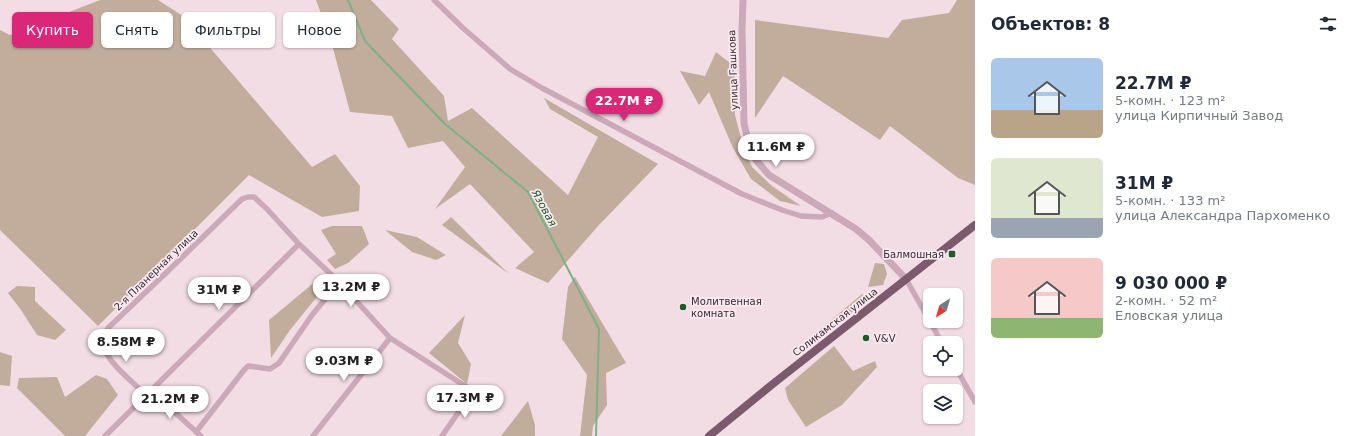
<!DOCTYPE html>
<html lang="ru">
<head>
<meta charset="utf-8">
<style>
  :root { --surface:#fff; --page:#f2f2f3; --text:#1f2937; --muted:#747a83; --accent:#db2777 }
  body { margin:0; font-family:"DejaVu Sans",sans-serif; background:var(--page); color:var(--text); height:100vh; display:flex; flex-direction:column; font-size:15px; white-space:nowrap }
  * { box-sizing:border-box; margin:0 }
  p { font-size:13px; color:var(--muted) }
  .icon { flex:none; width:22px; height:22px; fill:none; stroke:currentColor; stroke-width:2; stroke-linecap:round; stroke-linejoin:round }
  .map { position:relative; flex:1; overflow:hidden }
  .drawer { display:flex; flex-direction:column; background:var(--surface); width:380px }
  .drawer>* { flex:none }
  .guide { position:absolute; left:12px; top:12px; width:380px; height:36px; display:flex; gap:8px }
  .needle { width:26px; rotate:217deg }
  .buttons { position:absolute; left:923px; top:288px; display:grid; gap:8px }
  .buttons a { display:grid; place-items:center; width:40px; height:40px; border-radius:6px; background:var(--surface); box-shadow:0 1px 3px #0004; font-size:20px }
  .price { position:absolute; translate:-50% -34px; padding:0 9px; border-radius:14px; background:#fff; color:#222; font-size:13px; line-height:26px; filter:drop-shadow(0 1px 2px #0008) }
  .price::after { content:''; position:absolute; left:50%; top:24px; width:12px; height:9px; margin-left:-6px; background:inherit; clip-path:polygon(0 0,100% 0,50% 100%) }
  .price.on { background:var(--accent); color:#fff }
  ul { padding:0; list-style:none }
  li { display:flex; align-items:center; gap:12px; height:100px; padding:0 16px }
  li span { display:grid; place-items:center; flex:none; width:112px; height:80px; border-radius:6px; color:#555 }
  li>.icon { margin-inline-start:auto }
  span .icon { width:48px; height:48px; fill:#fffc; stroke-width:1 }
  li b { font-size:17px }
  h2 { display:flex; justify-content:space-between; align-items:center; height:48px; padding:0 16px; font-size:17px }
  .pill { padding:0 14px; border-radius:6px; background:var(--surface); box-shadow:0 1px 3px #0004; font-size:14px; line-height:36px }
  .pill.on { background:var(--accent); color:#fff }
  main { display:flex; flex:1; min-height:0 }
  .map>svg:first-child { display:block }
  .green { fill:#c2ad9d }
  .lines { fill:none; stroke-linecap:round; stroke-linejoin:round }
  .stream { stroke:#7bb183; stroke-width:2 }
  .minor { stroke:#cba9b8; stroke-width:5.5 }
  .tertiary { stroke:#cba9b8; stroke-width:7 }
  .primary { stroke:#7a5a6c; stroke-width:8 }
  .poi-dot { fill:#1d5b28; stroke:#faeaf0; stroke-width:1.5 }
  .labels { text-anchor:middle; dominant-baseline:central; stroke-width:3.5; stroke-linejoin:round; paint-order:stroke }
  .street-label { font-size:10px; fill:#382932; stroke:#faeaf0 }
  .poi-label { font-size:10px; fill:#382932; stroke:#faeaf0; text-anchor:start }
  .water-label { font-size:11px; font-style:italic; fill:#1d5b28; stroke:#faeaf0 }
</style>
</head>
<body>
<main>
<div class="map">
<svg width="975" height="436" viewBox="0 0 975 436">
  <rect width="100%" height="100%" fill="#f3dde5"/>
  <path class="green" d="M100 0H158L183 16 312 167 335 154 360 186 359 211 322 217 249 175 98 326 0 230V30L10 35Z
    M316 0H371L399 29 392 39 444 96 448 121 472 108 568 195 598 137 550 109 544 98 658 164 599 225 548 283 515 268 534 252 470 184 435 209 465 167 443 141 408 148 392 116 350 112 331 41Z
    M957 0H975V185L958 178 890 126 880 140 783 76 755 118V20L888 38 902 20 949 13Z
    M716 52 734 66 735 115 744 149 752 167 772 186 801 206 780 201 751 179 733 148 709 92 699 105 680 71 705 76Z
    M451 217 509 274 442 225Z
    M332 226H362L369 244 348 263 335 269 327 260 336 254 321 230Z
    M385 230 417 237 446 255 436 260 412 252Z
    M875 263 884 264 887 274 883 285 868 287Z
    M322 276 329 282 290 330 271 358 269 320Z
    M575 277 626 363 606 373 607 405 593 426 592 436H580L587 375 562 339 568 287Z
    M17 286 35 287V301L66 330 55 340 37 335 21 310 8 293Z
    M862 294 868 300 808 345 809 339Z
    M465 315 458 343 471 364 467 384 429 353Z
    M834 346 853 371 875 361 877 367 842 405 806 427 788 400 785 388Z
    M0 352 12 356 10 386 0 385Z
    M96 375 107 379 118 395 85 436H65L17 388 19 378 57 377 65 397Z
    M528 401 535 425V436H501Z"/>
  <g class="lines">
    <path class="stream" d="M348 0 365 41 445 124 528 192 599 329 596 436"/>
    <path class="minor" d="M434 0 463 28 510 69 542 88 742 194 782 210 801 216 822 217 832 213
      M906 279 942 343
      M956 368 975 402
      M151 391 201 436
      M146 395C135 384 107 362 104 347 103 340 106 334 108 328L167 272 242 199 248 197H254L267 209 299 244 339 282 390 338 473 391 442 436
      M196 432 244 370 248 366 270 369 279 363 312 315 339 282
      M105 436 299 244
      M313 436 390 338"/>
    <path class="tertiary" d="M743 0 742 30 744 123 749 146 752 153 756 160 769 175 856 229 869 240 906 279"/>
    <path class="primary" d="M709 436 774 383 975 225"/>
  </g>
  <g class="poi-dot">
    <rect x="948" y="250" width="8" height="8" rx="2"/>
    <circle cx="683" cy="307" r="4"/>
    <circle cx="866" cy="338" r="4"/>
  </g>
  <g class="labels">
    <g class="street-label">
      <text transform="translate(733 70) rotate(-92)">улица Гашкова</text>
      <text transform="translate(156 270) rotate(-44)">2-я Планерная улица</text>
      <text transform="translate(835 322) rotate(-38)">Соликамская улица</text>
    </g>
    <g class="poi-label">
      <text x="944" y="254" text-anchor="end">Балмошная</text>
      <text x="691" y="301">Молитвенная<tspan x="691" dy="12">комната</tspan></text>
      <text x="874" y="338">V&amp;V</text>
    </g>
    <g class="water-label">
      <text transform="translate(544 208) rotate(61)">Язовая</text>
    </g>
  </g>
</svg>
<div class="buttons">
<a><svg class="needle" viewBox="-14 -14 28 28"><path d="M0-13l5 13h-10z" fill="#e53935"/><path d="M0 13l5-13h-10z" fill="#747a83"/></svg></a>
<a><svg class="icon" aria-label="locate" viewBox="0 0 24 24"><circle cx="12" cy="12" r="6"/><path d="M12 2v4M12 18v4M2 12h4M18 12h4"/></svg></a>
<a><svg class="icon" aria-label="layers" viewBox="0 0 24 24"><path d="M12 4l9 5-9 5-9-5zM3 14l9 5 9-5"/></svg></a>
</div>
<b class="price on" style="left:624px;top:122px">22.7M ₽</b>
<b class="price" style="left:776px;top:168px">11.6M ₽</b>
<b class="price" style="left:351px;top:308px">13.2M ₽</b>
<b class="price" style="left:219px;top:311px">31M ₽</b>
<b class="price" style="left:126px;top:363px">8.58M ₽</b>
<b class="price" style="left:344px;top:382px">9.03M ₽</b>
<b class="price" style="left:465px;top:419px">17.3M ₽</b>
<b class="price" style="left:170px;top:420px">21.2M ₽</b>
<div class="guide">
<a class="pill on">Купить</a>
<a class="pill">Снять</a>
<a class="pill">Фильтры</a>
<a class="pill">Новое</a>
</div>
</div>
<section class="drawer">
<h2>Объектов: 8<svg class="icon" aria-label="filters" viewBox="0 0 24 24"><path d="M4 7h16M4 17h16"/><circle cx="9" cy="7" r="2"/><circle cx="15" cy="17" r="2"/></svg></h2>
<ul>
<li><span style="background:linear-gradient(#a9c7e8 65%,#b9a48a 0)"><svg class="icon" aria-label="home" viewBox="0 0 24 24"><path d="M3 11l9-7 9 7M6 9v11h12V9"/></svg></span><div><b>22.7M ₽</b><p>5-комн. · 123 m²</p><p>улица Кирпичный Завод</p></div></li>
<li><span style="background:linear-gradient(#dfe7d0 75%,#9aa5b1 0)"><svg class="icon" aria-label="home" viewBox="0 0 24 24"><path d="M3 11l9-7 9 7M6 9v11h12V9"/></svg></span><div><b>31M ₽</b><p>5-комн. · 133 m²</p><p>улица Александра Пархоменко</p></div></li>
<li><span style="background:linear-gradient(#f6c9c9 75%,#8fb573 0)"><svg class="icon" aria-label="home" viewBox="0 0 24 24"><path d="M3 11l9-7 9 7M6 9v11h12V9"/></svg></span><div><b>9 030 000 ₽</b><p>2-комн. · 52 m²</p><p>Еловская улица</p></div></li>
</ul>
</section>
</main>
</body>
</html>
